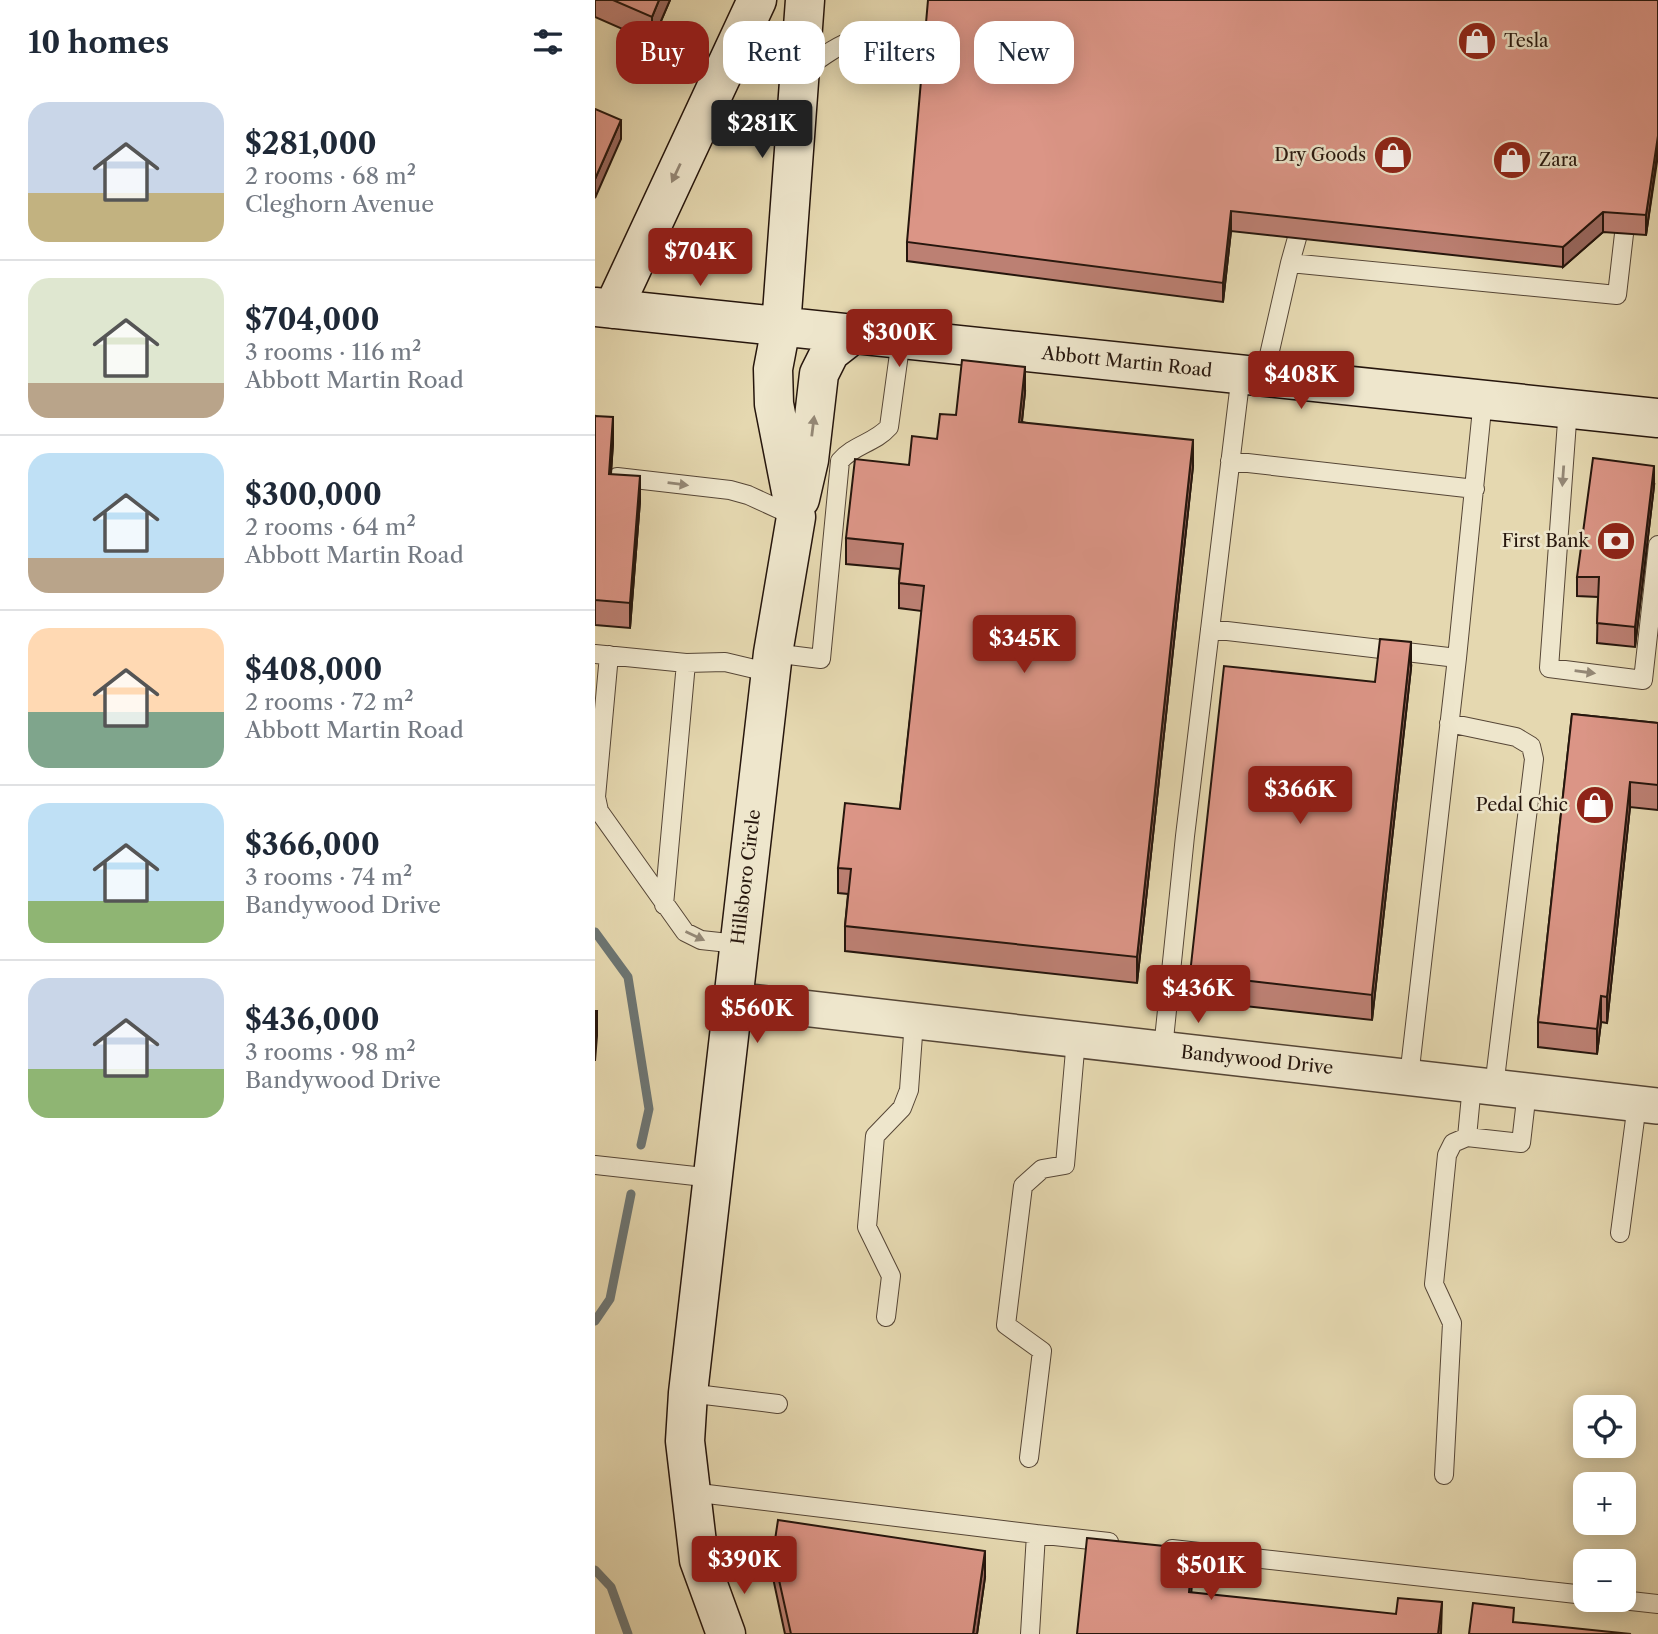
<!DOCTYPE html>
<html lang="en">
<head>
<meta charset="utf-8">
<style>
  :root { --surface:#fff; --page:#f2f2f3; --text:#1f2937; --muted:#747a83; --line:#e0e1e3; --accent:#8f2418 }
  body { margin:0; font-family:"Libre Caslon Text",serif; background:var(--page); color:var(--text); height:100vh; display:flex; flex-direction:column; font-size:26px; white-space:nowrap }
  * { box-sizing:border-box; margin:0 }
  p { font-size:23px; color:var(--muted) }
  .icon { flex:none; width:38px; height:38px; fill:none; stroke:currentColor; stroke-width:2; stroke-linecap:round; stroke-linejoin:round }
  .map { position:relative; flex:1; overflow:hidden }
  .side { display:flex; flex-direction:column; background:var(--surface); width:595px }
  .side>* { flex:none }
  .top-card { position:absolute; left:21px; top:21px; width:665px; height:63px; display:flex; gap:14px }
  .fabs { position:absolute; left:978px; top:1395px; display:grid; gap:14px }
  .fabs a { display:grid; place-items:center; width:63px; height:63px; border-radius:14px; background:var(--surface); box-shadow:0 4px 18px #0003; font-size:35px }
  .price { position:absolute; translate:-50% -60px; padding:0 16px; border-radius:7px; background:var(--accent); color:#fff; font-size:23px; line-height:46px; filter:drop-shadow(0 2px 4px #0008) }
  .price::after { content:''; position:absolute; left:50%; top:42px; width:21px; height:16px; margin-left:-10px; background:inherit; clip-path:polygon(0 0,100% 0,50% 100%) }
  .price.on { background:#222; color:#fff }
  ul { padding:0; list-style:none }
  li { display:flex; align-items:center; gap:21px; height:175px; padding:0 28px }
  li+li { border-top:2px solid var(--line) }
  li span { display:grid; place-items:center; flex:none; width:196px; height:140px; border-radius:21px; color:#555 }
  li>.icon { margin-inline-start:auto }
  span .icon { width:84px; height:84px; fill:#fffc; stroke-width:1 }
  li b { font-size:30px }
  h2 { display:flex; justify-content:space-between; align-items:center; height:84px; padding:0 28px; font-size:30px }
  .chip { padding:0 24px; border-radius:21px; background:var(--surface); box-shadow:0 4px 18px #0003; font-size:24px; line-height:63px }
  .chip.on { background:var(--accent); color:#fff }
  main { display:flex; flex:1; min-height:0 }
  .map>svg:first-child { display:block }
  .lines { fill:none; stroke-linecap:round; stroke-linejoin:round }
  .stream { stroke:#6d7674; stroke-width:9 }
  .lane-casing { stroke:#564636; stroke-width:20 }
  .street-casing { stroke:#564636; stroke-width:38 }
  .secondary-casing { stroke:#26160d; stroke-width:41 }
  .lane { stroke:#eee6cc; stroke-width:18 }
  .street { stroke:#eee6cc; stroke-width:35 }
  .secondary { stroke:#eee6cc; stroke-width:38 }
  .wall { fill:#bc8073; stroke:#26160d; stroke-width:2 }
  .shaded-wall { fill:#99685e; stroke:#26160d; stroke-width:2 }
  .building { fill:#db9586; stroke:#26160d; stroke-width:2 }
  .oneway { fill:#948876 }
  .labels { text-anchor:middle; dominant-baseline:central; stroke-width:5; stroke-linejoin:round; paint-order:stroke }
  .poi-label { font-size:18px; fill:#26160d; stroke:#eee6cc; text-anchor:end }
  .street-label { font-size:18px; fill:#26160d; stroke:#eee6cc }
</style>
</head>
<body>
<main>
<section class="side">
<h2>10 homes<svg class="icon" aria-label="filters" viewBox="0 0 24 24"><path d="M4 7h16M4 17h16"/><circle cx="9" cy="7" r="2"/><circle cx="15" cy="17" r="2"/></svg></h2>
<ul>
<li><span style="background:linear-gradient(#c9d6e8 65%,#c2b280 0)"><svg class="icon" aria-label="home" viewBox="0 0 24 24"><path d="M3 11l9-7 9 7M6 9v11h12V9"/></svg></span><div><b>$281,000</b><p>2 rooms · 68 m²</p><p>Cleghorn Avenue</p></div></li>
<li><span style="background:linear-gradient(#dfe7d0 75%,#b9a48a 0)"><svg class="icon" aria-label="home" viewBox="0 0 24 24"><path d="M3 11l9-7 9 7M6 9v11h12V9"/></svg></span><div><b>$704,000</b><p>3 rooms · 116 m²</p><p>Abbott Martin Road</p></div></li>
<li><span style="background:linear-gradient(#bfe0f5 75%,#b9a48a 0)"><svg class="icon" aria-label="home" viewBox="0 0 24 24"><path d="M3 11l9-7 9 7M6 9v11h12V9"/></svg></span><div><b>$300,000</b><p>2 rooms · 64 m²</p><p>Abbott Martin Road</p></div></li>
<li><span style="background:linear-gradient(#ffd9b3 60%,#7fa58c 0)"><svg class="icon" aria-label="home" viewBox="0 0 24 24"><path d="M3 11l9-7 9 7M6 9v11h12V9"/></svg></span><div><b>$408,000</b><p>2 rooms · 72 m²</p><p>Abbott Martin Road</p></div></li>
<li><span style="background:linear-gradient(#bfe0f5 70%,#8fb573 0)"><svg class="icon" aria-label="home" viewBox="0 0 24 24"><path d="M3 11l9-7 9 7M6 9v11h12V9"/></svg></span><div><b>$366,000</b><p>3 rooms · 74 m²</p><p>Bandywood Drive</p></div></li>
<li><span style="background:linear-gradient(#c9d6e8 65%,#8fb573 0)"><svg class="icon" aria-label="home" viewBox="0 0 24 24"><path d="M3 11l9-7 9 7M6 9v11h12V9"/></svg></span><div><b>$436,000</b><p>3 rooms · 98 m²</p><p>Bandywood Drive</p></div></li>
</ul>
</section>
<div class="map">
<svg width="1063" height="1634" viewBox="0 0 1063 1634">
  <rect width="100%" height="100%" fill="#e5d8b0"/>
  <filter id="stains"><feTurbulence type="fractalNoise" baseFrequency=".00286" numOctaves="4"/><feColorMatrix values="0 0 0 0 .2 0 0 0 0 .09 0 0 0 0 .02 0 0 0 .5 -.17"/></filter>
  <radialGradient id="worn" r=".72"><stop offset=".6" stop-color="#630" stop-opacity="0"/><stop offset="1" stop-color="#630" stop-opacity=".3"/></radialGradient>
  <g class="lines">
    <path class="stream" d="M0 932 33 977 54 1109 46 1145
      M0 1321 15 1299 36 1194
      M0 1570 16 1587 33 1634"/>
    <g class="lane-casing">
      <path id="lane" d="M205 73C261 31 263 35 331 41
        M695 263 702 238
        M669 377 695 263 1022 295 1029 234
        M973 408 954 668 1048 680 1063 545
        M635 461 880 489
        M22 477 135 490 153 495 201 517
        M615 629 862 658 888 399
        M178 653 226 659 245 461C258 445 280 443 294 427L306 339
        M0 654 91 663 130 662 176 673
        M14 655 1 797 4 811 90 932 106 940 143 944
        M854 723 921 737 936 746 939 759 899 1087
        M69 905 91 663
        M568 1049 590 836 646 374
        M814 1077 862 658
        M877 1085 872 1137 926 1143 932 1091
        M0 1165 118 1178
        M1025 1233 1042 1104
        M291 1317 296 1276 272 1227 280 1136 307 1108 314 1090 319 1021
        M93 1393 183 1404
        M434 1458 447 1351 411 1325 428 1186 447 1169 470 1165 481 1039
        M849 1475 857 1323 839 1284 852 1155 858 1143 872 1137
        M96 1492 441 1534 435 1634
        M441 1534 514 1542
        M577 1549 990 1595
        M1027 1600 1063 1604"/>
    </g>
    <g class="street-casing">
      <path id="street" d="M137 1000 1063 1106"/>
    </g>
    <g class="secondary-casing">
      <path id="secondary" d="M0 307 1063 418
        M18 309 162 0
        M205 499 214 460 224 374 235 352 258 334
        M131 1634 104 1560 90 1441 93 1393 178 653 201 517 179 404 178 369 186 327 210 0"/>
    </g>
    <use href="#lane" class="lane"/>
    <use href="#street" class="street"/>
    <use href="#secondary" class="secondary"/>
  </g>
  <path class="wall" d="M0 0H75L57 42 0 17Z
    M1063 0V155L1051 235 1008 232 968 267 636 231 628 302 312 261V242Z
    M430 392 427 422 598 466 542 983 250 951V926L253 894 243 893V868L305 809 327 611 304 608V583L305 569 251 564V538L314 465 342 439Z
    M0 416 18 443 16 474 45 501 35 628 0 625Z
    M1059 486 1040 647 1002 643 1003 597 982 596V577Z
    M816 668 777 1020 595 1000V974Z
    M977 714 1063 723V810L1035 807 1012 1023 1006 1022 1002 1054 943 1047V1022Z
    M178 1553 390 1577 382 1634H190L178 1578Z"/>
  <path class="shaded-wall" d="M64 0H75L57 42V17Z
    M26 120V139L0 198V179Z
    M1062 136V155L1051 235V215Z
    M636 211V231L628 302V283Z
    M1008 212V232L968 267V247Z
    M430 367V392L424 447V422Z
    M18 417V443L14 499V474Z
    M598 440V466L542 983V957Z
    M1059 466V486L1040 647V627Z
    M45 476V501L35 628V603Z
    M816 642V668L777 1020V995Z
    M1035 782V807L1012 1023V997Z
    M1006 996V1022L1002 1054V1029Z
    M2 1011V1036L0 1061V1035Z
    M598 1549V1574L594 1617V1592Z
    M390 1551V1577L382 1634H378Z
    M847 1602 846 1634H843Z"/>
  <path class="building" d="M18 0H64L57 17Z
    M333 0H1063V136L1051 215 1008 212 968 247 636 211 628 283 312 242Z
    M0 109 26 120 0 179Z
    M367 360 430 367 424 422 598 440 542 957 250 926 256 869 243 868 250 803 305 809 329 586 304 583 308 544 251 538 260 459 314 465 317 436 342 439 345 414 361 415Z
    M0 416 18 417 14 474 45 476 35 603 0 600Z
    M998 458 1059 466 1040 627 1002 623 1004 577H982Z
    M785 639 816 642 777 995 595 974 629 666 780 682Z
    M977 714 1063 723V785L1035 782 1012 997 1006 996 1002 1029 943 1022Z
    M0 1011H2L0 1035Z
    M183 1520 390 1551 378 1634H196L178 1553Z
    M492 1538 598 1549 594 1592 801 1614 803 1598 847 1602 843 1634H482Z
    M878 1603 919 1608 918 1622 1036 1634H874Z"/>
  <defs><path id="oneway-solid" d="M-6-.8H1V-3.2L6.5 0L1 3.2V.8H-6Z" transform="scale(1.75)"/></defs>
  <g class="oneway">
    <use href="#oneway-solid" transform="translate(81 173) rotate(115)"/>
    <use href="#oneway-solid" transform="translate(218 426) rotate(-83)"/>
    <use href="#oneway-solid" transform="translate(968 476) rotate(94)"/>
    <use href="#oneway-solid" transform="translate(83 484) rotate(7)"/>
    <use href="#oneway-solid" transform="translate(990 672) rotate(8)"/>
    <use href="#oneway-solid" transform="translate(100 936) rotate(25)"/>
  </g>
  <defs>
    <g id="shop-disc" transform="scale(2.0125)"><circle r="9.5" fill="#8f2418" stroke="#eee6cc"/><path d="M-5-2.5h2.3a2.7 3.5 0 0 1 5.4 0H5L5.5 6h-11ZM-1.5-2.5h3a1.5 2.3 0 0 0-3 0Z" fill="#fff"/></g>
    <g id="bank-disc" transform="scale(2.0125)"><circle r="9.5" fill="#8f2418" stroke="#eee6cc"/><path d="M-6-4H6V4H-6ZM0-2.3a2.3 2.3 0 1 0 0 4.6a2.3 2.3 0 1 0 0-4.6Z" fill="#fff"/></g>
  </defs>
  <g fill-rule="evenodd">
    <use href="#shop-disc" x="882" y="41"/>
    <use href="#shop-disc" x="798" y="155"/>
    <use href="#shop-disc" x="917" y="160"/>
    <use href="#bank-disc" x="1021" y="541"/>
    <use href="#shop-disc" x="1000" y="805"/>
  </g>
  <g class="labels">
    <g class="poi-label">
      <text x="909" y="41" text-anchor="start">Tesla</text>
      <text x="771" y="155">Dry Goods</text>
      <text x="944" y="160" text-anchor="start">Zara</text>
      <text x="994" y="541">First Bank</text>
      <text x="973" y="805">Pedal Chic</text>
    </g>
    <g class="street-label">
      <text transform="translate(532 362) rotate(6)">Abbott Martin Road</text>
      <text transform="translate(151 877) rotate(-83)">Hillsboro Circle</text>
      <text transform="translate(662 1060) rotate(6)">Bandywood Drive</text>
    </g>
  </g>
  <rect width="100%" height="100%" filter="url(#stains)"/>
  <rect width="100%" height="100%" fill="url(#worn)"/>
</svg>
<div class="fabs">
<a><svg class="icon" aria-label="locate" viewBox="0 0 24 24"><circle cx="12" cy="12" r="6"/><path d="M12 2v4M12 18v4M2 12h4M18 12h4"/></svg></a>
<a>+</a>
<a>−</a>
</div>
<b class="price on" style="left:167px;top:160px">$281K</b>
<b class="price" style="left:105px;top:288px">$704K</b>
<b class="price" style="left:304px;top:369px">$300K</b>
<b class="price" style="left:706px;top:411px">$408K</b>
<b class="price" style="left:429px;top:675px">$345K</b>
<b class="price" style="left:705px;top:826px">$366K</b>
<b class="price" style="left:603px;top:1025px">$436K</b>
<b class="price" style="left:162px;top:1045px">$560K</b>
<b class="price" style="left:149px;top:1596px">$390K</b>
<b class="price" style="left:616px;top:1602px">$501K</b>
<div class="top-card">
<a class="chip on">Buy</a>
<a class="chip">Rent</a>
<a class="chip">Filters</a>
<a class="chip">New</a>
</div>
</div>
</main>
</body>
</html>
